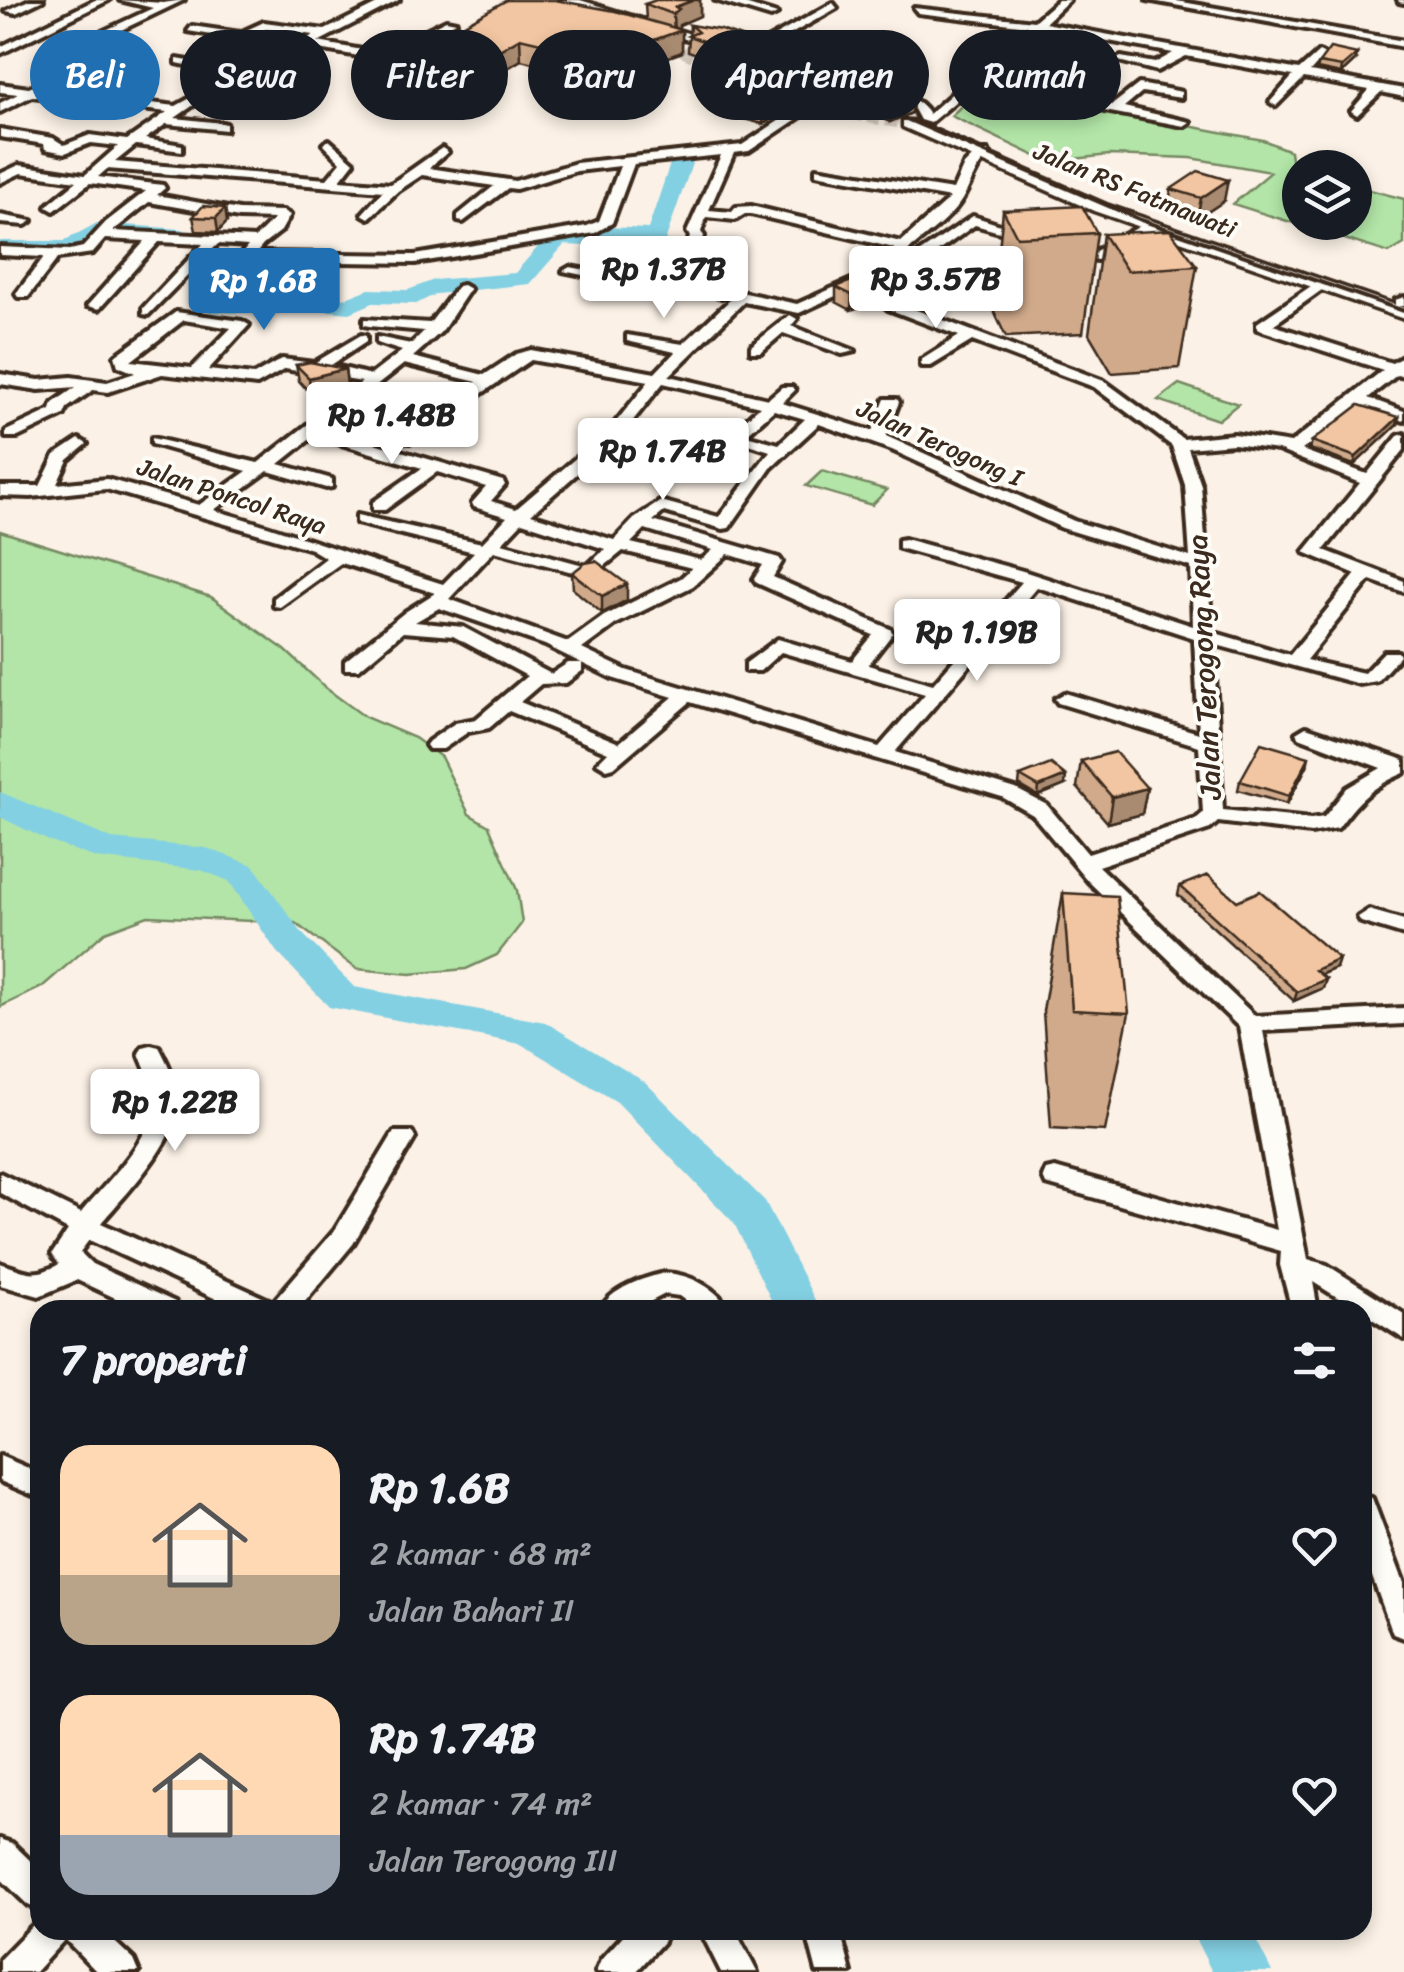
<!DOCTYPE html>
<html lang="id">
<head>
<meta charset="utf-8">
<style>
  :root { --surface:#171b24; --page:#242831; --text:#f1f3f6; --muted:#9ea1a6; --accent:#1f6fb2 }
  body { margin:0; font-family:Sriracha,sans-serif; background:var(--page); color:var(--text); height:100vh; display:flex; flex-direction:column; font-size:38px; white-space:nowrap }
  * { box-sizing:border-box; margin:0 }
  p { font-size:32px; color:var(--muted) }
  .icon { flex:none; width:55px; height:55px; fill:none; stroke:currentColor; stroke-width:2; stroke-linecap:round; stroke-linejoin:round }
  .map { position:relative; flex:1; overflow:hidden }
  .drawer { position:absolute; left:30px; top:1300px; width:1342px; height:640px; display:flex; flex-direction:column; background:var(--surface); border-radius:30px; box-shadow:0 5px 15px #0003 }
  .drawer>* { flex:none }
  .hud { position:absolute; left:30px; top:30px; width:1345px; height:90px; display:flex; gap:20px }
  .tools { position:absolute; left:1282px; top:150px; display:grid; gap:20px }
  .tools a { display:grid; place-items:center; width:90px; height:90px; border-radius:50%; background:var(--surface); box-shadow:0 5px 15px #0003; font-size:50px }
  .price { position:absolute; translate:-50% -85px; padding:0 22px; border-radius:10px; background:#fff; color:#222; font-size:32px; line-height:65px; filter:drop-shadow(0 2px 5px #0008) }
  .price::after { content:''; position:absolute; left:50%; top:60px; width:30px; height:22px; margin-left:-15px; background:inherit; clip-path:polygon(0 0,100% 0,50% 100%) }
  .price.current { background:var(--accent); color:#fff }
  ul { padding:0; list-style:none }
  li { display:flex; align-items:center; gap:30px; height:250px; padding:0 30px }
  li span { display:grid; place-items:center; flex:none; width:280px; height:200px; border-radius:30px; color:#555 }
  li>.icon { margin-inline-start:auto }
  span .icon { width:120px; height:120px; fill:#fffc; stroke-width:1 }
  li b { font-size:42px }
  h2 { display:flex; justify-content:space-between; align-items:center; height:120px; padding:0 30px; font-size:42px }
  .pill { padding:0 35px; border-radius:45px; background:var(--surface); box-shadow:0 5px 15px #0003; font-size:35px; line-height:90px }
  .pill.current { background:var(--accent); color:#fff }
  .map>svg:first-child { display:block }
  .green { fill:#b2e5a7; stroke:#768862; stroke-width:2.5 }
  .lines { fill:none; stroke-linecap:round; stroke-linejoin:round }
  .river { fill:#84d0e3; fill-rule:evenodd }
  .minor-tunnel { stroke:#d5c9be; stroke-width:12; stroke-dasharray:12 6; stroke-linecap:butt }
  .minor-casing { stroke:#3b2a1e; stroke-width:8 }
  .major-casing { stroke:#3b2a1e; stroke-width:7 }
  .minor { fill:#fdfcf7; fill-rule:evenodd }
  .major { fill:#fdfcf7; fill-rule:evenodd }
  .rail { stroke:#3b2a1e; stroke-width:4 }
  .wall { fill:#d0aa8b; stroke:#3b2a1e; stroke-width:2.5 }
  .shaded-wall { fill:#a98b71; stroke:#3b2a1e; stroke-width:2.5 }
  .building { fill:#f2c6a2; stroke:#3b2a1e; stroke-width:2.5 }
  .labels { text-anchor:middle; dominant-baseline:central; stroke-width:8; stroke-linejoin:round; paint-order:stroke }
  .far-street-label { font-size:25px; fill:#3b2a1e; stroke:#fdfcf7 }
  .street-label { font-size:30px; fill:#3b2a1e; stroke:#fdfcf7 }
</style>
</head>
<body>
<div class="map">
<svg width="1404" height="1972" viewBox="0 0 1404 1972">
  <rect width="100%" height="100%" fill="#fbf1e6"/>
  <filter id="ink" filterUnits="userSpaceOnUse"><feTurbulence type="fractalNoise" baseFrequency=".01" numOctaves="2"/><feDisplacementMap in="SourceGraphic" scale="20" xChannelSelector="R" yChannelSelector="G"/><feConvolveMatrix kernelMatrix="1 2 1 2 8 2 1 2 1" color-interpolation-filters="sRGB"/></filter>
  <g filter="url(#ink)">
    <path class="green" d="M981 87 1263 140 1290 151 1292 166 1300 169V222H1355V186L1404 199V244L1389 253 1233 204 1271 172 1191 158 1109 155 1048 162 951 116Z
      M1179 384 1238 404 1218 420 1158 400Z
      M822 471 887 490 872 505 806 486Z
      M0 531 211 597 285 650 327 689 365 717 415 738 441 757 469 814 489 826 517 890 522 923 497 955 466 969 410 974 357 969 295 923 148 916 105 932 42 987 0 1007Z"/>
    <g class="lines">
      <path class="river" d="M683 152 694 158 665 241 597 240 586 246 564 245 530 284 436 294 416 304 373 303 350 313 298 308 278 314 210 312 198 305 234 262 242 260 254 267 228 298 275 300 295 293 346 298 369 289 408 290 434 280 515 273 550 233C582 225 614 227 648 229L672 158Z
        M97 223 182 229 193 236 182 243 103 237 86 249 66 254 0 255V241H64Z
        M0 792 112 839 206 848 253 865 302 933 354 987 545 1022 645 1082 765 1201 820 1310H776L734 1223 617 1102 521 1044 329 1007 276 951 229 881 201 870 96 858 51 842 0 817Z
        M1191 1930H1251L1272 1972H1212Z"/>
      <path class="minor-tunnel" d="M669 38 686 53 858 115 908 124"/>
      <g class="minor-casing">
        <path id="minor" d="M29 0H43L16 13 6 11Z
          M95 0H109L0 54V47Z
          M120 0 163 3 184 0 92 44 151 59V63L107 56 43 90 176 106 232 75 177 63V59L243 70 314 35 266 29 242 40 188 31 192 26 240 33 264 22 325 30 385 0H399L318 42 379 53 446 20 456 22 381 60 308 47 204 98 175 118 222 123 226 124V130L166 124 145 139 182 145V151L136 145 115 162 327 179 341 162 323 144 329 140 354 162 340 180 391 184 442 148 448 152 429 168 515 181 576 163 742 145 817 96 823 100 821 103 749 151 734 153 709 210 732 212 736 207 751 206 901 242 950 198 821 175 816 174V168L953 190 964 165 978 151H988L989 154C971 172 971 190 956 208 935 234 906 246 888 274L973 216 1034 236 1027 240 975 225 903 276 946 293 1009 254 1026 257V263L1015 262 947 302 885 278 883 291 898 303 1104 381 1183 439 1234 434 1291 443 1383 370 1257 329V323L1314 284 1326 287 1273 325 1392 363 1404 356V377L1397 375 1368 398 1404 411V421L1360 406 1302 450 1367 474 1398 436 1404 434V450L1324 550 1404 581V592L1370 580 1306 660 1364 673 1384 652H1398L1400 656 1377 681 1359 684 1213 644 1223 810 1311 819 1324 817 1347 788 1381 768 1299 737 1296 733 1306 727 1404 760V773C1373 786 1358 800 1338 828L1311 833 1218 822 1210 829 1098 866 1255 1016 1404 1008V1024L1263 1031 1308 1259 1327 1265 1404 1314V1339L1313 1282 1318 1310H1292L1280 1265 1281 1251 1046 1184 1043 1177 1046 1170 1055 1168 1277 1230 1239 1027 1088 881 1033 815 1002 797 690 702 614 767 607 769 597 763 608 752 509 711 489 728 468 732 443 749H429L426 745 429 741 455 723 476 719 527 676 453 636 403 632 359 669H345V661L405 612 435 593 341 563 280 607 274 606V598L326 558 311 549 106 489 31 497 0 496V486H40L55 455 79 439 87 444 68 460 57 484 107 479 199 505 247 471 152 444V438L258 463 362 382 285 369 257 385 162 374 108 392 93 390 67 408 64 415 18 437H6V431L51 410 53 403 76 387 39 390 0 384V374L39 380 71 377 107 382 135 373 118 366 115 356 176 312 242 321 249 325 208 370 254 375 282 359 314 363 361 335 366 336V342L331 365 371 375 402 351 377 343V337L411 344 424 331 369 326 364 325V319L430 323 458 286 463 285 470 289 442 331 413 357 484 375 516 354 531 350 655 373 675 352 627 341V335L683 344 731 299 700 292 691 297 563 271 570 267 652 282 686 253 690 236 687 232 721 155 634 164 612 223 595 233 415 263 265 261 258 257 265 253 415 255 587 226 599 221 620 166 577 171 516 189 508 188 463 222 458 221V215L494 186 422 175 398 191 369 218 362 214 383 191 107 169 98 177 163 185 165 188 157 195 239 210 283 211 290 215 281 231 263 245 215 305 203 302 248 246 218 244 148 315 143 314V308L203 244 159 242 99 309 87 306 145 241 105 239 93 253 58 258 28 297H18L16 294 44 257 0 255V247L70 250 83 247 106 222 146 191 90 183 54 211 47 207 49 204 77 181 21 173 0 183V174L19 165 85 175 118 146 91 143 65 153 45 149 44 144 0 137V129L53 138 64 145 90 135 127 140 167 112 32 96 0 112V103L18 94 0 92V84L29 88 95 53 78 47V43L153 8ZM149 202 239 218 274 219 255 238 113 231ZM745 214H751L894 248 870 280 858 277 797 304 707 285 719 271 712 267 688 288 666 284 698 258 704 236 701 232 706 217 735 220ZM870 280 869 292 888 309 959 336 921 360V366H931L972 341 1094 387 1172 446 1185 485 1190 557 1074 521 886 436 899 402 897 399H885L872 431 782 403 795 390 792 387H782L768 399 669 376 744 302 799 313ZM184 320 231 328 192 368 131 361ZM531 360 649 381 611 428 516 509 491 501 505 485 503 481 323 428 356 402 419 422 396 439 410 442ZM404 364 477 382 429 415 365 395ZM663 383 760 406 727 437 770 451 719 517 661 501 634 519 614 540 531 514 620 436 717 454V448L627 428ZM774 410 805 419 779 444 746 435ZM819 424 892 450 1062 528 1191 567 1193 626 1023 571 905 539 899 540V548L1022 582 933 684 868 665 893 633 890 629 773 577 782 562 779 558 653 521 664 512 723 529 729 528 771 468ZM314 436 422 468 373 502V510H385L437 472 486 487 472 503 474 507 507 517 482 543 357 515V523L474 552 443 584C366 560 292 532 214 510L268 471 326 488 332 487V479L279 464ZM1234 444 1278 450 1360 483 1304 552 1356 574 1290 655 1212 632 1201 485 1188 448ZM522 522 605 549 587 566 502 543ZM645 529 713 550 701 560 631 543ZM494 551 591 577 623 551 692 568 681 578 604 616 568 642 449 599ZM728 554 763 565 754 579 757 583 873 635 852 661 778 639 746 663V671H760L781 652 925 694 879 747 626 670 582 649 616 624 693 586ZM1037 587 1194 638 1199 733 1065 693 1055 699 1058 703 1199 746 1203 813 1196 819 1088 854 1047 805 1016 789 895 752ZM439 608 545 645 612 678 673 697 619 743 520 702 541 684 566 683 582 671V663H568L551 674 463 627 415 622Z
          M715 0H732L777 14 771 17Z
          M1058 0H1069L1045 23 1299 70 1319 52 1325 55 1310 72 1404 89V97L1381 92 1357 115 1351 111 1369 90 1304 78 1276 106 1270 102 1293 76 1186 56 1157 71 1115 60 1121 57 1155 63 1173 53 1039 28 1001 62 1087 80V86L995 67 981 80 1112 105 1139 84 1177 91 1181 92V98L1142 92 1124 107 1190 122 1184 126 974 86 930 123 920 120 914 109 881 93C894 86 922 100 929 114L1028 26 918 13 914 8 1034 21Z
          M1147 0H1171L1404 41V47Z
          M1398 0H1404V3L1399 2Z
          M833 3 837 8 761 51 751 49Z
          M0 215 32 221 25 225 0 223Z
          M1144 224 1156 227 1097 260 1085 257Z
          M1404 297V306H1395V300Z
          M790 315 797 319 791 326 855 351 842 354 783 333 761 352H751V346Z
          M1369 910 1404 920V935L1361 922 1358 917Z
          M151 1045 159 1047C167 1062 177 1082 178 1098 180 1139 126 1194 101 1223L273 1302 335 1230 394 1132H412L415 1138 353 1244 298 1310H240L89 1240 80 1252 92 1264 175 1302 179 1310H141L77 1280 39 1296 0 1285V1263C25 1271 34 1279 59 1264L52 1254 68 1230 0 1193V1173L81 1213C104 1185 155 1137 154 1099 154 1083 144 1068 139 1053L143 1047Z
          M665 1273C689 1274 718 1288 729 1310H698L679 1296 665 1294 634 1310H600C610 1289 643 1278 665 1273Z
          M0 1456 40 1473V1498L0 1481Z
          M1362 1495 1372 1498 1404 1583V1638L1393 1634 1362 1549Z
          M0 1839 12 1843 40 1870V1910L28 1905 0 1878Z
          M40 1918V1930H102L134 1960 139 1972H97L65 1939 35 1972H0V1959Z
          M628 1930H668L663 1942 636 1972H596L601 1960Z
          M700 1930H735L757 1972H721Z
          M806 1930H840L851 1972H817Z"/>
      </g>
      <g class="major-casing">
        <path id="major" d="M559 0H580L710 40 698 43Z
          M903 121H913L1106 205 1404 308V319L1094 211 903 127Z"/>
      </g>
      <use href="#minor" class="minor"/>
      <use href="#major" class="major"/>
      <path class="rail" d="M904 118 1141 220 1404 311"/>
    </g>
    <path class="wall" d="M700 0V16L679 25 678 29 682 30V52L604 80 521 60 472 89 411 77 409 55 646 20 645 4Z
      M690 25 913 98 912 113 890 122 815 93 763 124 724 114V99L760 76 688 51Z
      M804 37 869 50 868 70 856 74 803 56Z
      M1356 60 1341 74 1317 69 1319 63Z
      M1171 189 1224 201 1197 219 1168 211Z
      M225 208 227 222 218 232 196 231 193 217Z
      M1003 210 1097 233 1083 333 1006 337 993 309Z
      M1103 234 1197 266 1179 368 1112 373 1089 334Z
      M836 287H874L873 302 851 310 836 302Z
      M296 365 345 369 347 385 311 394 299 381Z
      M1397 425 1354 465 1310 449 1312 441Z
      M572 573 627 600 602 613 573 589Z
      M1081 761 1147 788 1142 814 1108 823 1077 787Z
      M1307 766 1287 804 1238 790 1240 781Z
      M1020 776 1065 785 1038 796 1019 785Z
      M1180 886 1237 901 1336 968 1320 975 1326 979 1323 988 1294 1001 1178 895Z
      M1063 893 1129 1013 1105 1131 1051 1128 1043 1011Z"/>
    <path class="shaded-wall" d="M694 0H700V16L679 25V28L674 33 682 30V52L604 80 603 58 674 33 673 14 675 7Z
      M520 38 521 60 472 89 470 67Z
      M869 50 868 70 856 74 857 54Z
      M1357 54 1356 60 1341 74 1342 67Z
      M816 78 815 93 763 124 764 109Z
      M913 98 912 113 890 122 891 107Z
      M1228 180 1224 201 1197 219 1201 198Z
      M225 208 227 222 218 232 216 218Z
      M874 287 873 302 851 310 852 295Z
      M345 369 347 385 311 394 309 378Z
      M1399 417 1397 425 1354 465 1356 457Z
      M627 584V600L602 613V596Z
      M1309 757 1307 766 1287 804 1289 796Z
      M1066 776 1065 785 1038 796 1039 787Z
      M1147 788 1142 814 1108 823 1112 797Z
      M1339 959 1336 968 1312 978 1315 970Z
      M1326 979 1323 988 1294 1001 1297 992Z"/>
    <path class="building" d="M507 0H555L615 11 682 30 603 58 520 38 470 67 409 55Z
      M656 0H694L675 7 679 9 673 14 645 4Z
      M690 25 721 30 913 98 891 107 816 78 764 109 724 99 776 66 688 36 698 32Z
      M815 33 869 50 857 54 804 37Z
      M1330 48 1357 54 1342 67 1319 63Z
      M1198 171 1228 180 1201 198 1171 189Z
      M203 206 225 208 216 218 193 217Z
      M1082 206 1097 233 1017 237 1003 210Z
      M1170 230 1197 266 1127 271 1103 234Z
      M859 278 874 287 852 295 836 287Z
      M310 362 345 369 309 378 296 365Z
      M1359 405 1399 417 1356 457 1312 441Z
      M596 561 627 584 602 596 572 573 585 563Z
      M1261 743 1309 757 1289 796 1240 781Z
      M1115 752 1147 788 1112 797 1081 761Z
      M1051 764 1066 776 1039 787 1020 776Z
      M1208 875 1237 901 1260 891 1339 959 1315 970 1326 979 1297 992 1180 886Z
      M1063 893 1117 896 1129 1013 1072 1010Z"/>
  </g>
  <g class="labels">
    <g class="far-street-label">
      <text transform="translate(1135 190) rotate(22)">Jalan RS Fatmawati</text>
      <text transform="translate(940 443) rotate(24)">Jalan Terogong I</text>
      <text transform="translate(232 496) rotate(18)">Jalan Poncol Raya</text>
    </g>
    <g class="street-label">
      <text transform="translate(1204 667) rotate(-93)">Jalan Terogong Raya</text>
    </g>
  </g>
</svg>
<div class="tools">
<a><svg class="icon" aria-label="layers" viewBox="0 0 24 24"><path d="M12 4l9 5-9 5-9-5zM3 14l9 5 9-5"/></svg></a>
</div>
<b class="price" style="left:664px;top:321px">Rp 1.37B</b>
<b class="price" style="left:936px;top:331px">Rp 3.57B</b>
<b class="price current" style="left:264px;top:333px">Rp 1.6B</b>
<b class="price" style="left:392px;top:467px">Rp 1.48B</b>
<b class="price" style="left:663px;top:503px">Rp 1.74B</b>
<b class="price" style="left:977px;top:684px">Rp 1.19B</b>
<b class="price" style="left:175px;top:1154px">Rp 1.22B</b>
<div class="hud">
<a class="pill current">Beli</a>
<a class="pill">Sewa</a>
<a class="pill">Filter</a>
<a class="pill">Baru</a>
<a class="pill">Apartemen</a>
<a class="pill">Rumah</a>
</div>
<section class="drawer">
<h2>7 properti<svg class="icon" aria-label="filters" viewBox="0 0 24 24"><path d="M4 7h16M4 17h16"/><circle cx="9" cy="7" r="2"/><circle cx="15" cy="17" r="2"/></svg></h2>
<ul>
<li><span style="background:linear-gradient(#ffd9b3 65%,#b9a48a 0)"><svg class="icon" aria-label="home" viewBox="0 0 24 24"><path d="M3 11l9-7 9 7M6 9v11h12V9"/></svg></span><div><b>Rp 1.6B</b><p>2 kamar · 68 m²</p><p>Jalan Bahari II</p></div><svg class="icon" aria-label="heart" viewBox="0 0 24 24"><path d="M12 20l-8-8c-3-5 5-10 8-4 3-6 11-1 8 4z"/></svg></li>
<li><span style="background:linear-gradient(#ffd9b3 70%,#9aa5b1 0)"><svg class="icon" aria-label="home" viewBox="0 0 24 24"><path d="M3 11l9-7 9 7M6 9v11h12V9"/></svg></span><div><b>Rp 1.74B</b><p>2 kamar · 74 m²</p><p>Jalan Terogong III</p></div><svg class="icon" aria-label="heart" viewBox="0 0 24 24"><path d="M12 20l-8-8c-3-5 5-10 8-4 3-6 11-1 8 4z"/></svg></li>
</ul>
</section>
</div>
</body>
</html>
